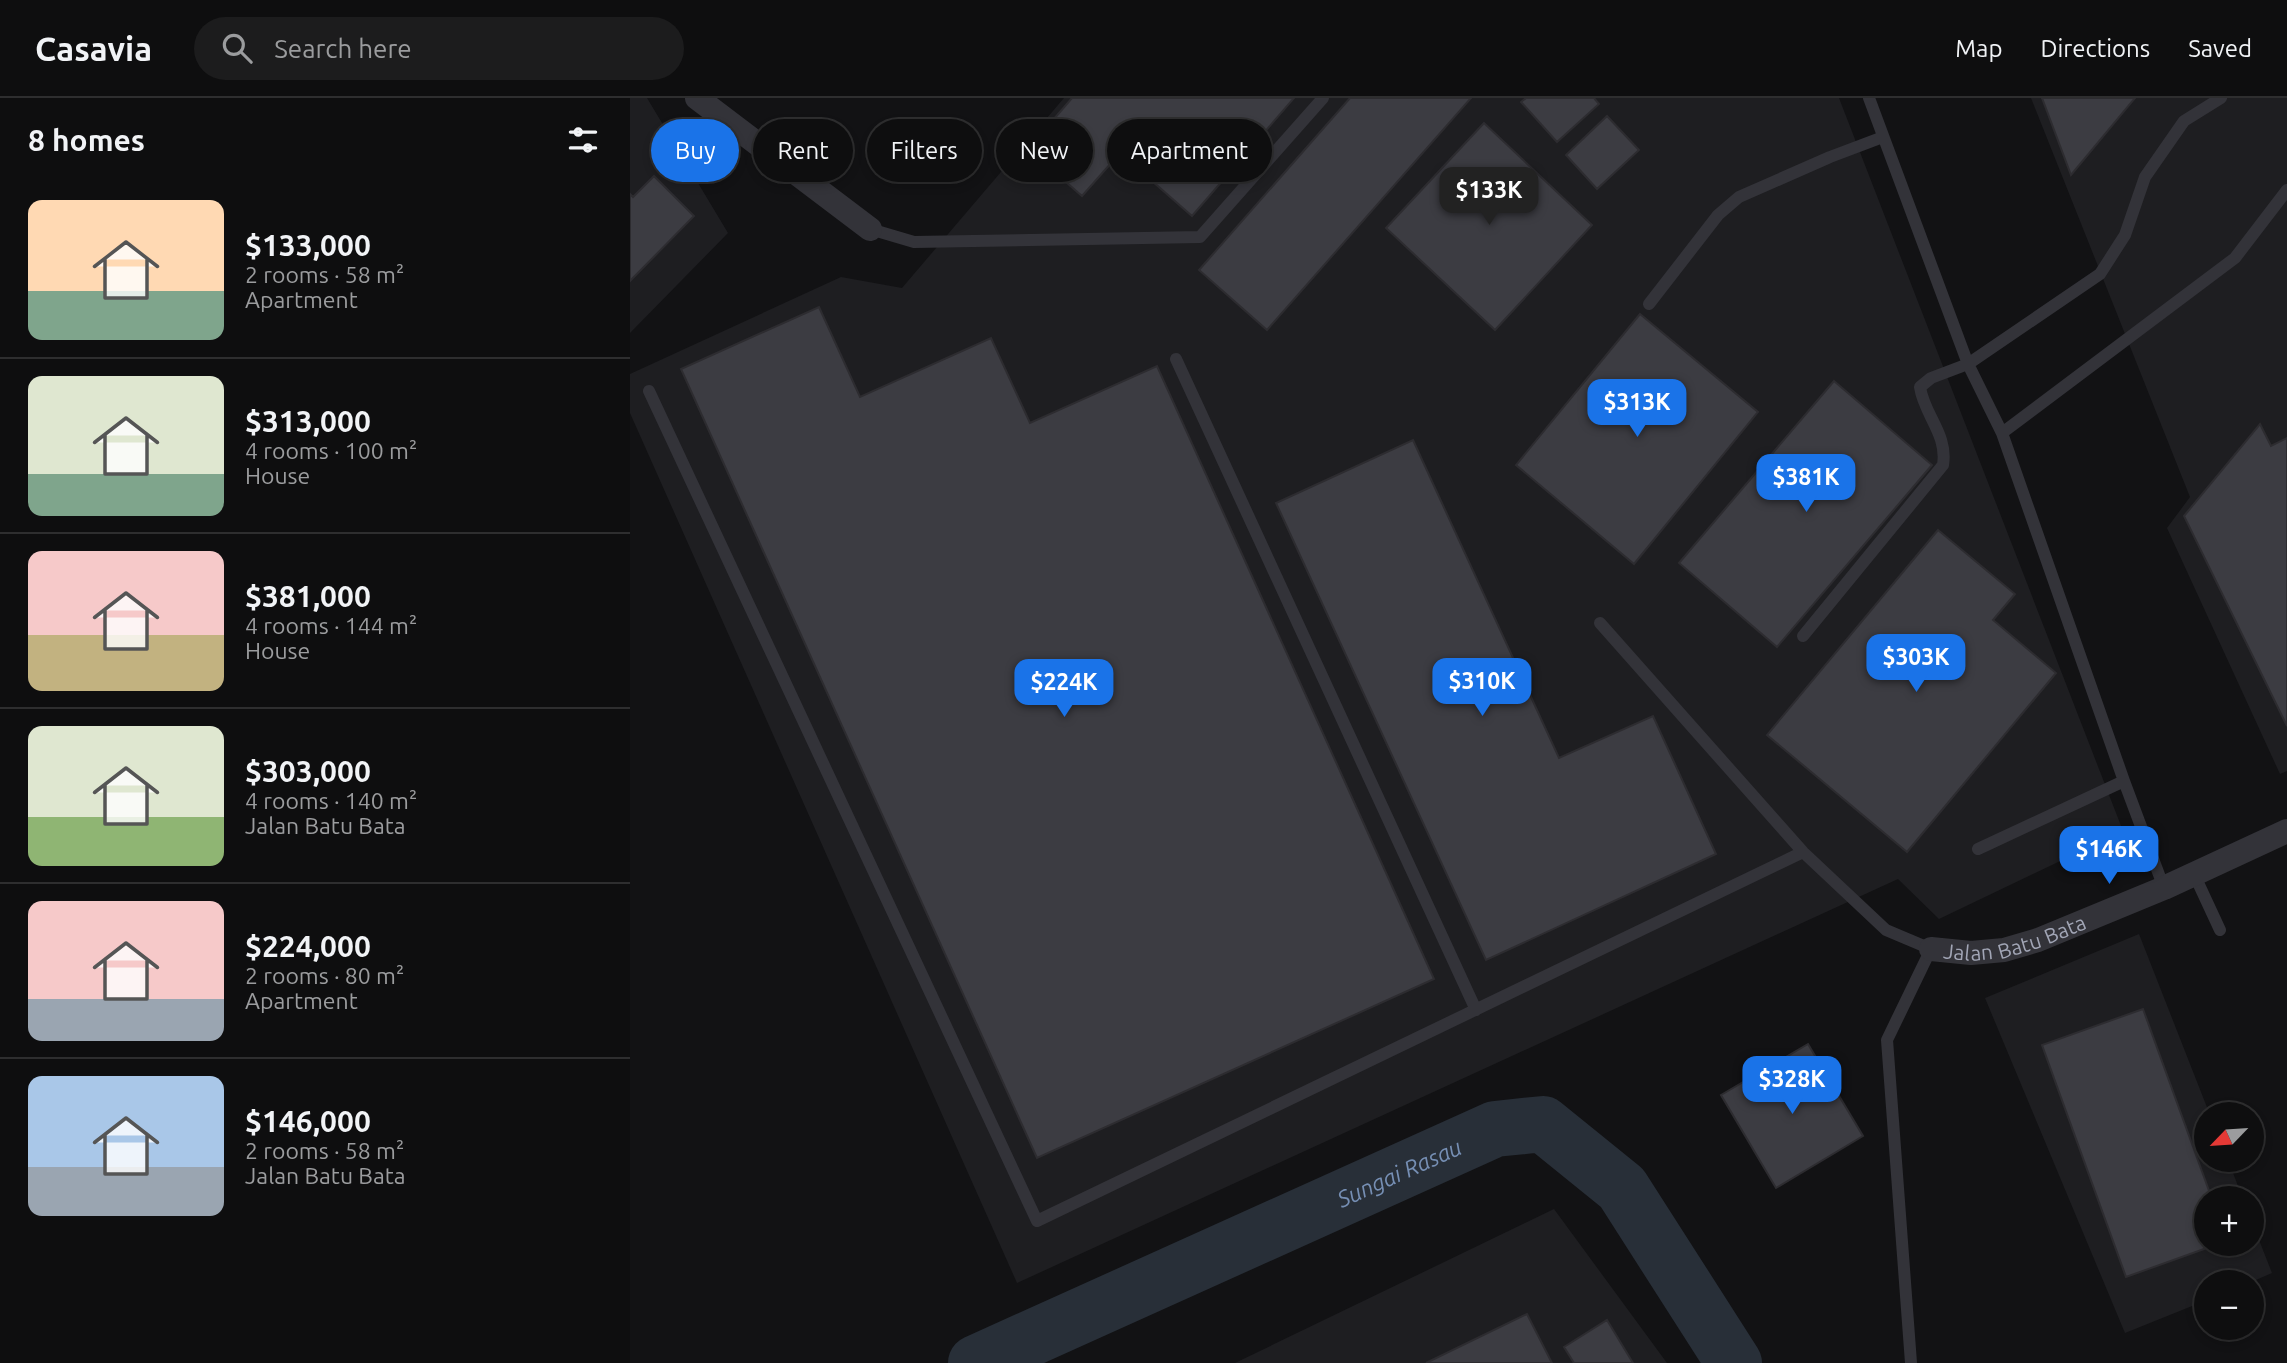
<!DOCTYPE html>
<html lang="en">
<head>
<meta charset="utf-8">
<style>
  :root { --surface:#0e0e0f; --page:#1c1c1d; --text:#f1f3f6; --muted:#9b9c9e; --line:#2e2e2f; --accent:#1a73e8 }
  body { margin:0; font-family:Ubuntu,sans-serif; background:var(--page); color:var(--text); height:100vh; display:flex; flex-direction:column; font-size:26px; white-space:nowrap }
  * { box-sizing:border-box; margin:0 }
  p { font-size:23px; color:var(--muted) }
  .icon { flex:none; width:38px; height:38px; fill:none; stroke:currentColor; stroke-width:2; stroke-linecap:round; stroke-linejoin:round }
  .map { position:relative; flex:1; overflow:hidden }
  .drawer { display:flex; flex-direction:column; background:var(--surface); width:630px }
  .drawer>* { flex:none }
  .hud { position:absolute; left:21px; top:21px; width:665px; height:63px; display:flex; gap:14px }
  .needle { width:46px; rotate:245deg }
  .controls { position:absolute; left:1564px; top:1004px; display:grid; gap:14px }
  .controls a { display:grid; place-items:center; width:70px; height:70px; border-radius:50%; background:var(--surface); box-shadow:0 4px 10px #0003,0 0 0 2px var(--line); font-size:35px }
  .price { position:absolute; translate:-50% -60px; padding:0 16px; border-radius:14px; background:var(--accent); color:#fff; font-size:23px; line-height:46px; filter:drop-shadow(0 2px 4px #0008) }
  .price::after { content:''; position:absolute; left:50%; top:42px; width:21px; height:16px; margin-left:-10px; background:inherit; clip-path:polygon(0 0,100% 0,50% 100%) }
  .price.current { background:#222; color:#fff }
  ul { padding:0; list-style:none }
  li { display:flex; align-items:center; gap:21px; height:175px; padding:0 28px }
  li+li { border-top:2px solid var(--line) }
  li span { display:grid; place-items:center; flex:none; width:196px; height:140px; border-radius:14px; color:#555 }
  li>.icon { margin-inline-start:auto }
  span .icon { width:84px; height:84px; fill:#fffc; stroke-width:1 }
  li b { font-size:30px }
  h2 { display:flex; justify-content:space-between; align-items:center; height:84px; padding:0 28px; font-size:30px }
  .pill { padding:0 24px; border-radius:32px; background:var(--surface); box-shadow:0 4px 10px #0003,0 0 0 2px var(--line); font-size:24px; line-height:63px }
  .pill.current { background:var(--accent); color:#fff }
  header { display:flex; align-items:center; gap:42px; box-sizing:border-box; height:98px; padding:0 35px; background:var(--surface); border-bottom:2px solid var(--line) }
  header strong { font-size:33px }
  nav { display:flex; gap:38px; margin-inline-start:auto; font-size:24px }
  .search { width:490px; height:63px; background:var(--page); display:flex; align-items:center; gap:18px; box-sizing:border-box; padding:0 24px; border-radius:38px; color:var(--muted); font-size:26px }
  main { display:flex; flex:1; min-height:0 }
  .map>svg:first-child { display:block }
  .built { fill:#1e1e21 }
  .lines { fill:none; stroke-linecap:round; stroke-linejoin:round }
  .river { stroke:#282f38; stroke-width:56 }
  .building { fill:#3c3c42; stroke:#2d2c30; stroke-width:2 }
  .lane { stroke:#333339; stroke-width:12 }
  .street { stroke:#333339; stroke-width:24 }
  .labels { text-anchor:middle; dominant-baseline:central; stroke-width:7; stroke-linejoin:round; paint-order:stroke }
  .street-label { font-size:21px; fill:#a2a6b6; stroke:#0d0d0f }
  .water-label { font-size:23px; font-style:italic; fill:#768fb4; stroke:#0d0d0f }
</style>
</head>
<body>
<header>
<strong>Casavia</strong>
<div class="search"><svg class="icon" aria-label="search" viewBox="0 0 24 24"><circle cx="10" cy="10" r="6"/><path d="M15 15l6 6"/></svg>Search here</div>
<nav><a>Map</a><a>Directions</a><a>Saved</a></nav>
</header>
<main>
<section class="drawer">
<h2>8 homes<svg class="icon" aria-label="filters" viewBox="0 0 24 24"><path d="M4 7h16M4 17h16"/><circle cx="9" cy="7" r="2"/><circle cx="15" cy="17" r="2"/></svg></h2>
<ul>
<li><span style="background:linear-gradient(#ffd9b3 65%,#7fa58c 0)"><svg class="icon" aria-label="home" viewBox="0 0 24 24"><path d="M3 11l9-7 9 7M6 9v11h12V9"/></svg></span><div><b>$133,000</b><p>2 rooms · 58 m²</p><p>Apartment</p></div></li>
<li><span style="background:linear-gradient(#dfe7d0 70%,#7fa58c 0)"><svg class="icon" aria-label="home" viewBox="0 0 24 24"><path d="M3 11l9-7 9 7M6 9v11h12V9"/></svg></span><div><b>$313,000</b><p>4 rooms · 100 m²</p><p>House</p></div></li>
<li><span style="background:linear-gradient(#f6c9c9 60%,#c2b280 0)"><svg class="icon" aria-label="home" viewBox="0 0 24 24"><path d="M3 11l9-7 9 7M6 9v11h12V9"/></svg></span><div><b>$381,000</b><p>4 rooms · 144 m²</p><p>House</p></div></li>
<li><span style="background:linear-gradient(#dfe7d0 65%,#8fb573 0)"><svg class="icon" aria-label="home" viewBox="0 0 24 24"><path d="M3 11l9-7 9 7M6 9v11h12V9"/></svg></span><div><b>$303,000</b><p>4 rooms · 140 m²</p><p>Jalan Batu Bata</p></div></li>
<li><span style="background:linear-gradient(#f6c9c9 70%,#9aa5b1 0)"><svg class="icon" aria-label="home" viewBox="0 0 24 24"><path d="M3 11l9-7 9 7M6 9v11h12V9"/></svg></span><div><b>$224,000</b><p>2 rooms · 80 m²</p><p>Apartment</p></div></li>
<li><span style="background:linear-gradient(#a9c7e8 65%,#9aa5b1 0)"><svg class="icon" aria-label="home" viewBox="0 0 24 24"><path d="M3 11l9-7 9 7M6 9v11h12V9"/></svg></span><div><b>$146,000</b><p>2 rooms · 58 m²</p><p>Jalan Batu Bata</p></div></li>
</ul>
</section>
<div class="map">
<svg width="1657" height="1265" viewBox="0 0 1657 1265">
  <rect width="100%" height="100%" fill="#121214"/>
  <path class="built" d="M0 0H17L98 135 0 235Z
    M434 0H1209L1493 733 1309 821 1268 781 387 1185 0 315V276L211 179 272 190Z
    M1401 0H1657V673L1650 676 1537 430 1560 399Z
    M1509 836 1580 1017H1577V1062H1598L1613 1101H1577V1146H1622V1124L1642 1175 1619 1185H1577V1202L1495 1235 1355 900Z
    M924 1111 1037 1265H605Z"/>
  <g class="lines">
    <path class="river" id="s1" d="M346 1265 865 1031 913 1026 992 1090 1104 1265"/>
  </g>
  <path class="building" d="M442 0H664L562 118 490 55 452 98 398 51Z
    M720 0H841L637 232 569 172Z
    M896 0H964L969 6 927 44 891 4Z
    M1412 0H1505L1441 77Z
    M977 18 1009 52 967 91 936 57Z
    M854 25 962 127 865 232 756 130Z
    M24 78 64 118 0 183V96L3 99Z
    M189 209 230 299 361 240 400 325 527 268 804 881 407 1060 51 271Z
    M1010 216 1128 314 1004 466 886 367Z
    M1204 283 1302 367 1147 549 1049 465Z
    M1630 326 1641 348 1657 340V628L1554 418Z
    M783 342 929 660 1023 618 1086 756 856 862 646 405Z
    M1308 432 1385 496 1363 522 1426 575 1277 754 1137 637Z
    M1513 911 1582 1101H1577V1146H1588L1496 1179 1412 947Z
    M1178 946 1233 1038 1146 1090 1091 997Z
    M897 1216 922 1265H796Z
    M977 1222 1003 1265H944L934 1249Z"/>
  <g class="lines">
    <path class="lane" d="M1239 0 1338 266 1372 335 1494 683 1534 790
      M240 131 284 144 570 139 693 0
      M1019 206 1088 117 1109 99 1200 59 1253 39
      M546 261 846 912
      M19 293 407 1123 1173 754
      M1372 335 1605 160 1657 92
      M970 525 1173 754 1256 832 1301 851 1257 942 1281 1265
      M1173 538 1313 367C1318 336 1294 317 1290 289L1301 280 1338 266 1470 176 1495 137 1515 79 1554 23 1591 0
      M1348 751 1494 683
      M1564 776 1590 832"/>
    <g class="street">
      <path d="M67 0 240 131"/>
      <path id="s2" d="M1301 851 1341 855 1374 852 1408 842 1534 790 1657 733"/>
    </g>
  </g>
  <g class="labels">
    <g class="street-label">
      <text stroke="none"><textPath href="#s2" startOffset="86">Jalan Batu Bata</textPath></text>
    </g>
    <g class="water-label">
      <text stroke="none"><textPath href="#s1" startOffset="464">Sungai Rasau</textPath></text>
    </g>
  </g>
</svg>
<div class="controls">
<a><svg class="needle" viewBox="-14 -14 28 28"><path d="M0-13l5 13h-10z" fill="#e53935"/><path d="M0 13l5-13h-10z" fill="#9b9c9e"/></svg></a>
<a>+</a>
<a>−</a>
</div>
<b class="price current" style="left:859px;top:129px">$133K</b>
<b class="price" style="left:1007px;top:341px">$313K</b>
<b class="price" style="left:1176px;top:416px">$381K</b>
<b class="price" style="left:1286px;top:596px">$303K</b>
<b class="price" style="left:852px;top:620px">$310K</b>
<b class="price" style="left:434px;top:621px">$224K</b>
<b class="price" style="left:1479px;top:788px">$146K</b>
<b class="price" style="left:1162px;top:1018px">$328K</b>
<div class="hud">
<a class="pill current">Buy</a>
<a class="pill">Rent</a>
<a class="pill">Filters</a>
<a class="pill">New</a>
<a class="pill">Apartment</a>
</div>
</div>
</main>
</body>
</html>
